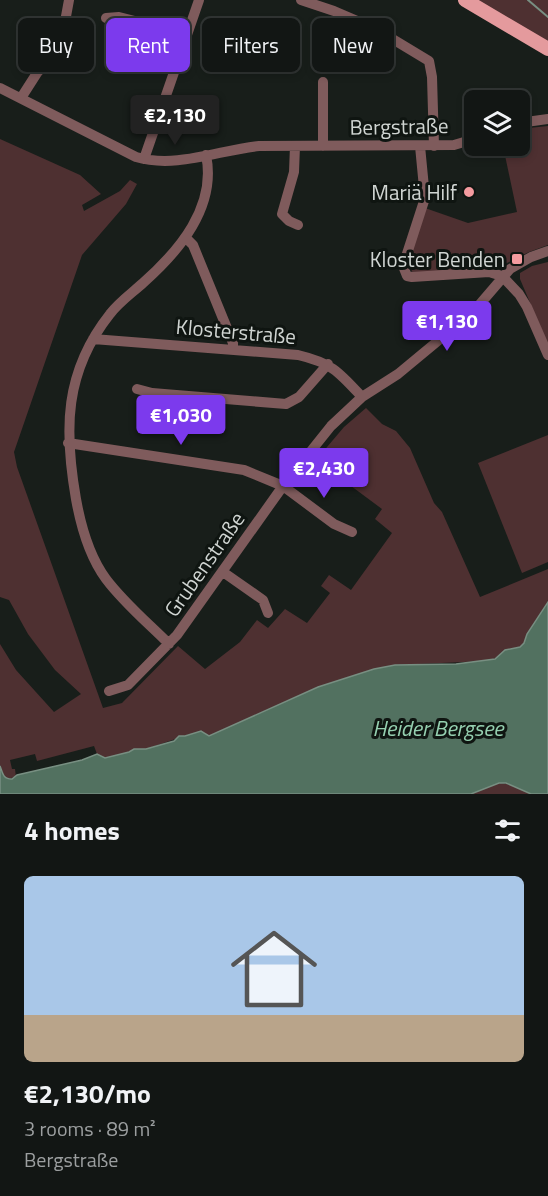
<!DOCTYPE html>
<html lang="en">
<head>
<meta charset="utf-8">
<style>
  :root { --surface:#121614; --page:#1f2322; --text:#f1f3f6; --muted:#9c9fa0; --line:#313534; --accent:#7c3aed }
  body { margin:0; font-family:"Titillium Web",sans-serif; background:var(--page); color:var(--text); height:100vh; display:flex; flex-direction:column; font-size:22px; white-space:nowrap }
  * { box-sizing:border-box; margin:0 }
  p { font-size:20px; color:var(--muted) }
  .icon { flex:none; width:33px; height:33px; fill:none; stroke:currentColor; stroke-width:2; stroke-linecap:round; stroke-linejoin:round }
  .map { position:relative; height:794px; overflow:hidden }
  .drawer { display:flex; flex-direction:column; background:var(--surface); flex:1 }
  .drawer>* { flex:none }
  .top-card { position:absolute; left:18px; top:18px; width:513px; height:54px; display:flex; gap:12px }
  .buttons { position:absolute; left:464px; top:90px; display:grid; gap:12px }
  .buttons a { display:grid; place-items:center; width:66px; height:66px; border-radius:9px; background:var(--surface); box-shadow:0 3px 9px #0003,0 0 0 2px var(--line); font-size:30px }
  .price { position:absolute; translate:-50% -51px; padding:0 14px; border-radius:6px; background:var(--accent); color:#fff; font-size:20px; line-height:39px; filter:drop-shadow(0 2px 3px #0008) }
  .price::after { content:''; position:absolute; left:50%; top:36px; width:18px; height:14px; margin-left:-9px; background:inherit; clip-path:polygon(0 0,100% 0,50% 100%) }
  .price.current { background:#222; color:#fff }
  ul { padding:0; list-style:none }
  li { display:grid; align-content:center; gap:12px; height:318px; padding:0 24px }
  li span { display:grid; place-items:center; height:186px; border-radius:9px; color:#555 }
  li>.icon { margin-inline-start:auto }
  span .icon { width:108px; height:108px; fill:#fffc; stroke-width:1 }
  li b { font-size:26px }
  h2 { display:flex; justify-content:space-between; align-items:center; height:72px; padding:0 24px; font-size:26px }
  .tag { padding:0 21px; border-radius:9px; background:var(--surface); box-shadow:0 3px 9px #0003,0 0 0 2px var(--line); font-size:21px; line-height:54px }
  .tag.current { background:var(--accent); color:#fff }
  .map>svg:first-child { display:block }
  .green { fill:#4e3031 }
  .water { fill:#527160; stroke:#788f82; stroke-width:1.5 }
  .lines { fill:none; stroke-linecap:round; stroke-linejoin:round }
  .stream { stroke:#788f82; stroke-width:2 }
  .minor { stroke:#7f5b5c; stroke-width:10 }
  .major { stroke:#e49a9d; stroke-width:14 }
  .poi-dot { fill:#f49b9f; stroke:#0f1511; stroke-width:2 }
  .labels { text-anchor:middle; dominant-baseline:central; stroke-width:6; stroke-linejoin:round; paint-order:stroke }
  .street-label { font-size:21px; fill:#d0d5d2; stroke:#0f1511 }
  .poi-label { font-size:21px; fill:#d0d5d2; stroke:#0f1511; text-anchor:end }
  .water-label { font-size:22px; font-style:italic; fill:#95d0b0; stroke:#0f1511 }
</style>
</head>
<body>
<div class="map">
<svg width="548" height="794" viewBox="0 0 548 794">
  <rect width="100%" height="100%" fill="#181e1a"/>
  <path class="green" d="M465 0H548V49Z
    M548 126V245L529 252 499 267 413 273 409 265V260L425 208 468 223 517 212 503 146H519V129Z
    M0 139 80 175 101 194 82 205 84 211 120 191 130 180 137 184 126 204 82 255 14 452 17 467 103 708 122 703 178 646 205 669 240 642 257 620 268 628 285 609 307 623 330 593 321 586 329 575 351 590 392 533 375 519 382 509 316 460 344 427 366 408 382 424 396 431 410 448 434 503 442 512 480 597 548 569V602L527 634 524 643 520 647 505 650 499 657 487 661 395 665 374 669 318 687 209 736 190 734 146 749H134L129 752 106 758 97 754 94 746 37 761 35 754 10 760 12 769H15L16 777 7 779 3 776 0 766V644L16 670 54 712 81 694 55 670 28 634 9 600 0 597Z
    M548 262V345L520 279V273L532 266Z
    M548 435V562L522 573 478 463Z
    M499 783 513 785 531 794H471Z"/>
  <path class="water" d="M548 602V794H531L506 783H499L471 794H0V766C3 774 3 779 12 779L17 775 82 760 97 754 105 758 129 752 134 749H146L174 741 179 736H185L201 731 209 736 318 687 374 669 395 665 456 664 495 659 505 650 520 647 524 643 527 634Z"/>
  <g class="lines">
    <path class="stream" d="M528 0 548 17"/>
    <path class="minor" d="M301 0 334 11 376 29 429 61 432 77 434 146
      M106 18 119 17 186 34
      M323 82V146
      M0 88 136 157C176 169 219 150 259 146L454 145 474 139
      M21 98 37 73 55 53 62 38 69 0
      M519 123 548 119
      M295 146 294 172 282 214 289 221 298 225
      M420 146 425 198 403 266 407 276 412 277 489 272 502 276 519 294 527 307 548 355
      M144 159 199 0
      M186 238 193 245 233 343V349
      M93 339 298 355C332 363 339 372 362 397
      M137 389 152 393 286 404 299 397 328 364
      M68 443 244 470 283 486 334 524 352 532
      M223 572 263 600 268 613
      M169 644C148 623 124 603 106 579 89 556 81 527 76 499 64 430 64 372 110 314 119 302 132 293 143 283 179 251 217 207 206 155
      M109 691 128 685 177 635 283 486 331 426 362 397 398 374 474 311 510 269 531 257 548 251"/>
    <path class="major" d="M465 0 548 49"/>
  </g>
  <g class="poi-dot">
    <circle cx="469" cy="192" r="6"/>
    <rect x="511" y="253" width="12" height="12" rx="3"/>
  </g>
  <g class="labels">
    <g class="street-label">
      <text transform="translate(399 126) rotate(-1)">Bergstraße</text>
      <text transform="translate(236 331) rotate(5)">Klosterstraße</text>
      <text transform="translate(204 564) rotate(-55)">Grubenstraße</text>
    </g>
    <g class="poi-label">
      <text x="457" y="192">Mariä Hilf</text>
      <text x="505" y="259">Kloster Benden</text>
    </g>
    <g class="water-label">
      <text x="438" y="728">Heider Bergsee</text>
    </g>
  </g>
</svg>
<div class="buttons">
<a><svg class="icon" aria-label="layers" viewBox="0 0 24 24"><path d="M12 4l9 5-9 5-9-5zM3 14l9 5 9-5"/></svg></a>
</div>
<b class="price current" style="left:175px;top:146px">€2,130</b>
<b class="price" style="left:447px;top:352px">€1,130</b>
<b class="price" style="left:181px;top:446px">€1,030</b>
<b class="price" style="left:324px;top:499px">€2,430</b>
<div class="top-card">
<a class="tag">Buy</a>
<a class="tag current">Rent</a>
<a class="tag">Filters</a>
<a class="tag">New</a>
</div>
</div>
<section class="drawer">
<h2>4 homes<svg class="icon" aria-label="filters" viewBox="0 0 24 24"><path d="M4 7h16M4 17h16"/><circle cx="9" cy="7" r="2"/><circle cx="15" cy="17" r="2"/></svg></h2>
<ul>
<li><span style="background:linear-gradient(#a9c7e8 75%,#b9a48a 0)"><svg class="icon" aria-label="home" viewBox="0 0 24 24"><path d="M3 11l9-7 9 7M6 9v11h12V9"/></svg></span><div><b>€2,130/mo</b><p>3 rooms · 89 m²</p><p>Bergstraße</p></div></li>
</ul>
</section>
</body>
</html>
